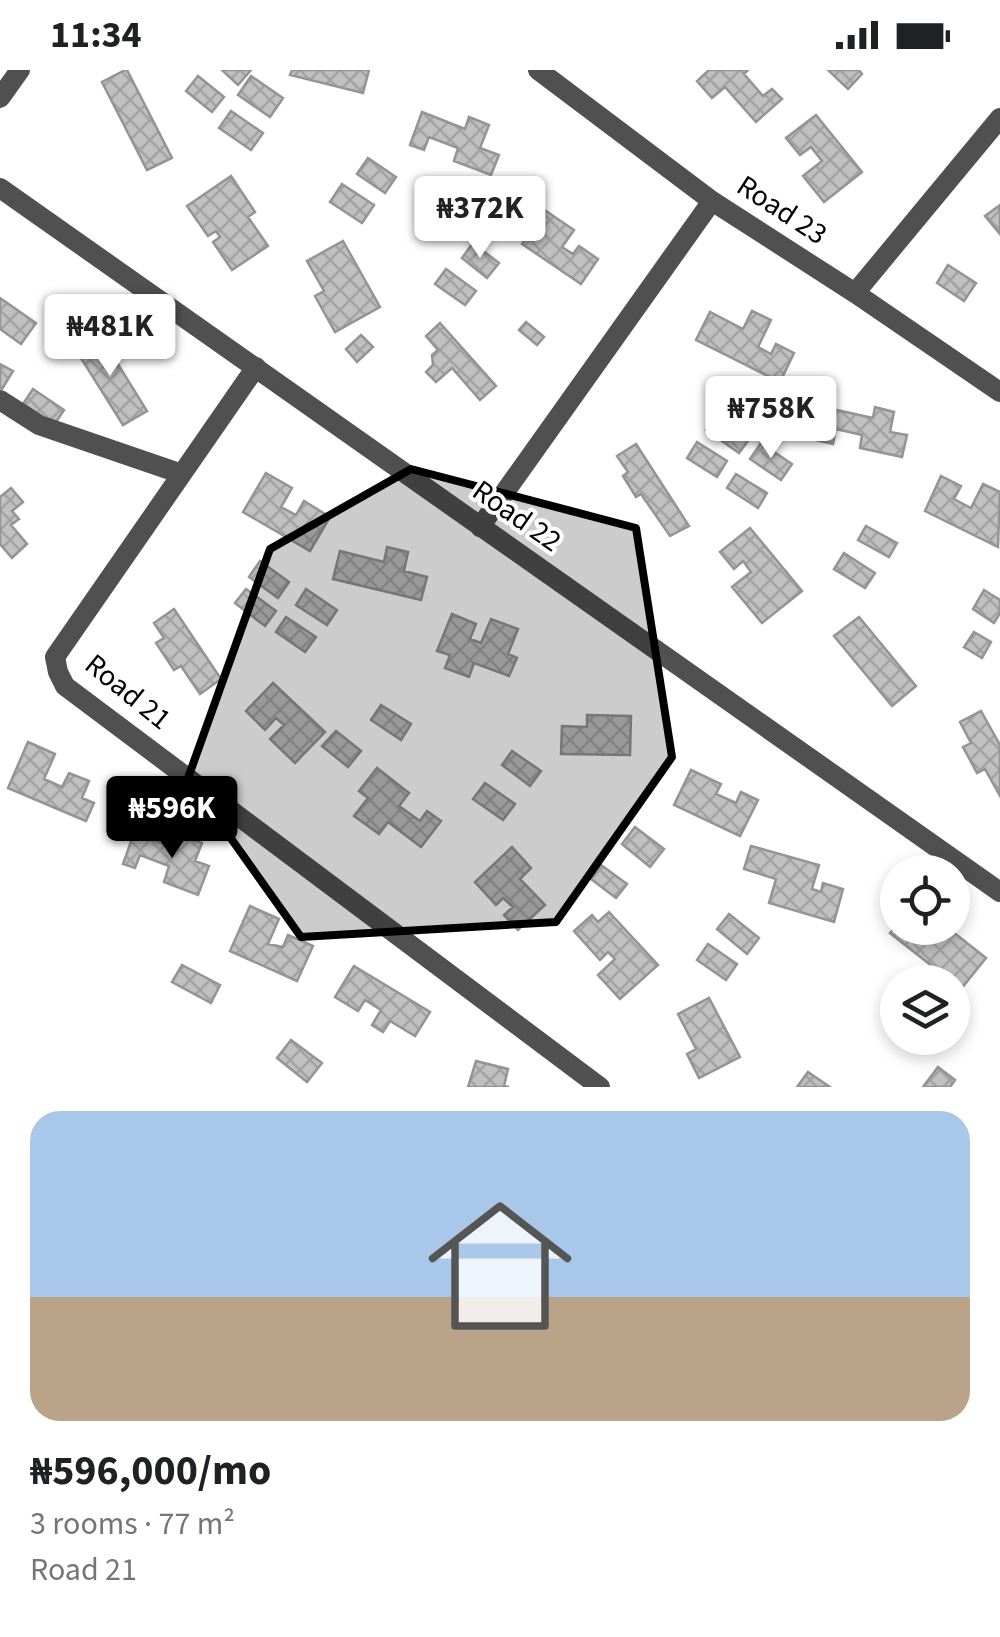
<!DOCTYPE html>
<html lang="en">
<head>
<meta charset="utf-8">
<style>
  :root { --surface:#fff; --page:#f6f6f6; --text:#202124; --muted:#757577; --accent:#000 }
  body { margin:0; font-family:"Source Sans 3",sans-serif; background:var(--page); color:var(--text); height:100vh; display:flex; flex-direction:column; font-size:38px; white-space:nowrap }
  * { box-sizing:border-box; margin:0 }
  p { font-size:32px; color:var(--muted) }
  .icon { flex:none; width:55px; height:55px; fill:none; stroke:currentColor; stroke-width:2; stroke-linecap:round; stroke-linejoin:round }
  .map { position:relative; height:1017px; overflow:hidden }
  .side { display:flex; flex-direction:column; background:var(--surface); flex:1 }
  .side>* { flex:none }
  .fabs { position:absolute; left:880px; top:785px; display:grid; gap:20px }
  .fabs a { display:grid; place-items:center; width:90px; height:90px; border-radius:50%; background:var(--surface); box-shadow:0 5px 15px #0003; font-size:50px }
  .price { position:absolute; translate:-50% -85px; padding:0 22px; border-radius:10px; background:#fff; color:#222; font-size:32px; line-height:65px; filter:drop-shadow(0 2px 5px #0008) }
  .price::after { content:''; position:absolute; left:50%; top:60px; width:30px; height:22px; margin-left:-15px; background:inherit; clip-path:polygon(0 0,100% 0,50% 100%) }
  .price.current { background:var(--accent); color:#fff }
  ul { padding:0; list-style:none }
  li { display:grid; align-content:center; gap:20px; height:530px; padding:0 30px }
  li span { display:grid; place-items:center; height:310px; border-radius:30px; color:#555 }
  li>.icon { margin-inline-start:auto }
  span .icon { width:180px; height:180px; fill:#fffc; stroke-width:1 }
  li b { font-size:42px }
  .status { display:flex; justify-content:space-between; align-items:center; height:70px; padding:0 50px; background:var(--surface); direction:ltr }
  .status svg { height:28px; fill:currentColor }
  .map>svg:first-child { display:block }
  .building { fill:url(#building-cross-hatch); stroke:#949494; stroke-width:2.5 }
  .lines { fill:none; stroke-linecap:round; stroke-linejoin:round }
  .street { stroke:#505050; stroke-width:20 }
  .marked { fill:#000; fill-opacity:0.2; stroke:#000; stroke-width:8; stroke-linejoin:round }
  .labels { text-anchor:middle; dominant-baseline:central; stroke-width:8; stroke-linejoin:round; paint-order:stroke }
  .street-label { font-size:30px; fill:#000; stroke:#fff }
</style>
</head>
<body>
<div class="status"><b>11:34</b><svg viewBox="0 0 49 12"><path d="M0 12V9h3v3zM5 12V6h3v6zM10 12V3h3v9zM15 12V0h3v12zM26 1h20v11H26zM47 4h2v5h-2z"/></svg></div>
<div class="map">
<svg width="1000" height="1017" viewBox="0 0 1000 1017">
  <defs>
    <pattern id="building-cross-hatch" width="8" height="8" patternUnits="userSpaceOnUse" patternTransform="scale(2.5)"><rect width="8" height="8" fill="#c0c0c0"/><path d="M0 0l8 8M0 8l8-8" fill="none" stroke="#a3a3a3"/></pattern>
  </defs>
  <rect width="100%" height="100%" fill="#fff"/>
  <path class="building" d="M125 0H127L172 88 147 100 102 12Z
    M222 0H251L238 15Z
    M292 0H369L363 23 290 5Z
    M709 0H748L744 4 763 26 772 19 782 29 756 52 725 17 712 28 697 11Z
    M828 0H859L862 4 848 19Z
    M198 6 224 27 212 42 186 21Z
    M251 6 283 28 270 47 238 25Z
    M231 41 263 63 251 80 219 58Z
    M422 42 465 59 469 47 489 55 480 78 499 85 491 105 454 91 458 78 429 67 424 80 410 75Z
    M816 45 862 102 824 132 803 106 822 91 811 77 800 85 786 68Z
    M368 88 396 107 385 123 357 104Z
    M231 106 255 142 248 147 268 176 232 200 213 172 220 167 216 161 208 166 187 136Z
    M342 114 374 135 362 153 330 132Z
    M1000 135V164L985 146Z
    M546 141 574 160 562 177 573 184 579 176 598 189 581 214 522 174Z
    M343 171 380 237 335 262 315 226 324 221 307 191Z
    M473 173 499 193 487 208 462 188Z
    M948 195 976 213 964 231 937 213Z
    M446 199 476 221 465 235 435 214Z
    M0 228 36 253 21 274 0 259Z
    M752 241 771 250 758 277 771 284 776 274 794 283 780 312 696 270 710 242 743 259Z
    M526 252 544 267 537 275 519 260Z
    M440 253 496 316 480 330 452 298 436 312 426 302 433 295 432 285 438 280 426 266Z
    M98 262 147 341 123 355 74 277Z
    M361 265 373 277 357 292 346 279Z
    M0 294 13 301 2 319 0 318Z
    M33 319 64 340 54 355 23 334Z
    M823 337 873 348 875 337 894 342 890 362 907 365 902 387 860 378 862 365 836 359 833 374 816 370Z
    M717 344 750 368 739 383 706 360Z
    M697 372 727 391 717 407 687 388Z
    M761 373 792 394 781 410 750 389Z
    M636 374 689 456 670 466 641 424 636 427 623 406 628 402 617 386Z
    M266 403 292 418 281 437 296 445 304 431 330 447 310 481 243 442Z
    M736 404 767 423 758 438 727 418Z
    M941 406 961 416 954 429 971 438 983 414 1000 422 998 477 925 441Z
    M11 418 23 432 12 441 19 449 11 455 27 474 12 488 0 474V427Z
    M866 456 897 473 889 487 858 470Z
    M750 458 802 521 762 553 732 517 751 502 743 491 734 499 720 482Z
    M387 477 408 482 404 501 427 507 421 530 333 509 340 481 384 492Z
    M844 483 875 503 865 518 834 499Z
    M260 491 289 512 278 528 249 507Z
    M246 519 276 541 265 556 235 533Z
    M306 519 337 540 327 555 296 535Z
    M984 520 1000 530V543L994 553 973 539Z
    M174 539 221 609 200 624 181 596 174 600 156 573 164 568 154 553Z
    M452 544 476 554 470 569 481 573 491 549 518 559 508 584 517 588 509 606 474 593 469 607 445 598 450 585 437 581Z
    M286 547 316 567 305 582 276 562Z
    M859 547 916 616 892 636 834 566Z
    M974 562 991 572 982 588 964 577Z
    M273 613 325 662 295 693 270 669 284 655 276 648 265 660 246 641Z
    M381 635 411 654 401 670 371 650Z
    M981 641 1000 675V726L985 699 977 703 963 677 971 673 960 652Z
    M587 645 631 646 630 685 561 684 562 656 587 657Z
    M336 661 361 681 348 697 322 676Z
    M28 672 55 684 44 709 62 717 69 703 89 711 82 728 94 733 86 751 8 718Z
    M512 681 541 701 530 716 502 695Z
    M377 698 409 723 399 736 420 751 427 741 441 751 421 777 388 752 379 764 354 746 368 728 359 721Z
    M691 700 721 714 716 724 736 733 741 722 758 730 740 766 674 735Z
    M485 713 515 734 503 750 473 729Z
    M635 757 664 779 650 797 622 774Z
    M134 763 177 779 182 766 202 773 195 791 209 796 198 825 164 812 169 796 140 785 135 798 123 794Z
    M751 776 819 795 812 819 821 822 823 813 843 819 834 852 769 833 776 809 744 799Z
    M512 777 531 798 520 809 545 835 518 860 504 845 513 837 503 828 496 835 475 812Z
    M601 795 627 814 616 828 591 809Z
    M250 836 279 849 268 874 283 877 288 865 313 876 297 911 230 881Z
    M609 842 658 895 620 929 598 905 615 889 608 882 600 890 574 861 592 845 598 852Z
    M729 844 759 868 747 884 717 859Z
    M898 854V858H948L986 888 961 919 890 863Z
    M708 874 737 894 726 910 697 890Z
    M182 895 220 915 211 933 172 912Z
    M354 896 430 942 415 966 390 951 383 962 372 955 381 940 365 930 358 941 335 927Z
    M709 928 740 987 699 1008 687 984 696 979 678 944Z
    M291 970 322 993 307 1012 277 988Z
    M476 991 508 999 504 1016 509 1017H468Z
    M938 997 955 1010 950 1017H923Z
    M808 1002 830 1017H797Z"/>
  <g class="lines">
    <path class="street" d="M538 0 712 131 855 223 1000 322
      M0 28 20 0
      M0 118 1000 822
      M855 223 1000 48
      M256 297 55 587 58 602 65 616 600 1017
      M0 330 39 355 182 404
      M480 457 712 131"/>
  </g>
  <path class="marked" d="M411 399 636 458 672 687 556 852 301 867 188 708 270 479Z"/>
  <g class="labels">
    <g class="street-label">
      <text transform="translate(782 140) rotate(33)">Road 23</text>
      <text transform="translate(517 446) rotate(35)">Road 22</text>
      <text transform="translate(128 622) rotate(39)">Road 21</text>
    </g>
  </g>
</svg>
<div class="fabs">
<a><svg class="icon" aria-label="locate" viewBox="0 0 24 24"><circle cx="12" cy="12" r="6"/><path d="M12 2v4M12 18v4M2 12h4M18 12h4"/></svg></a>
<a><svg class="icon" aria-label="layers" viewBox="0 0 24 24"><path d="M12 4l9 5-9 5-9-5zM3 14l9 5 9-5"/></svg></a>
</div>
<b class="price" style="left:480px;top:191px">₦372K</b>
<b class="price" style="left:110px;top:309px">₦481K</b>
<b class="price" style="left:771px;top:391px">₦758K</b>
<b class="price current" style="left:172px;top:791px">₦596K</b>
</div>
<section class="side">
<ul>
<li><span style="background:linear-gradient(#a9c7e8 60%,#b9a48a 0)"><svg class="icon" aria-label="home" viewBox="0 0 24 24"><path d="M3 11l9-7 9 7M6 9v11h12V9"/></svg></span><div><b>₦596,000/mo</b><p>3 rooms · 77 m²</p><p>Road 21</p></div></li>
</ul>
</section>
</body>
</html>
